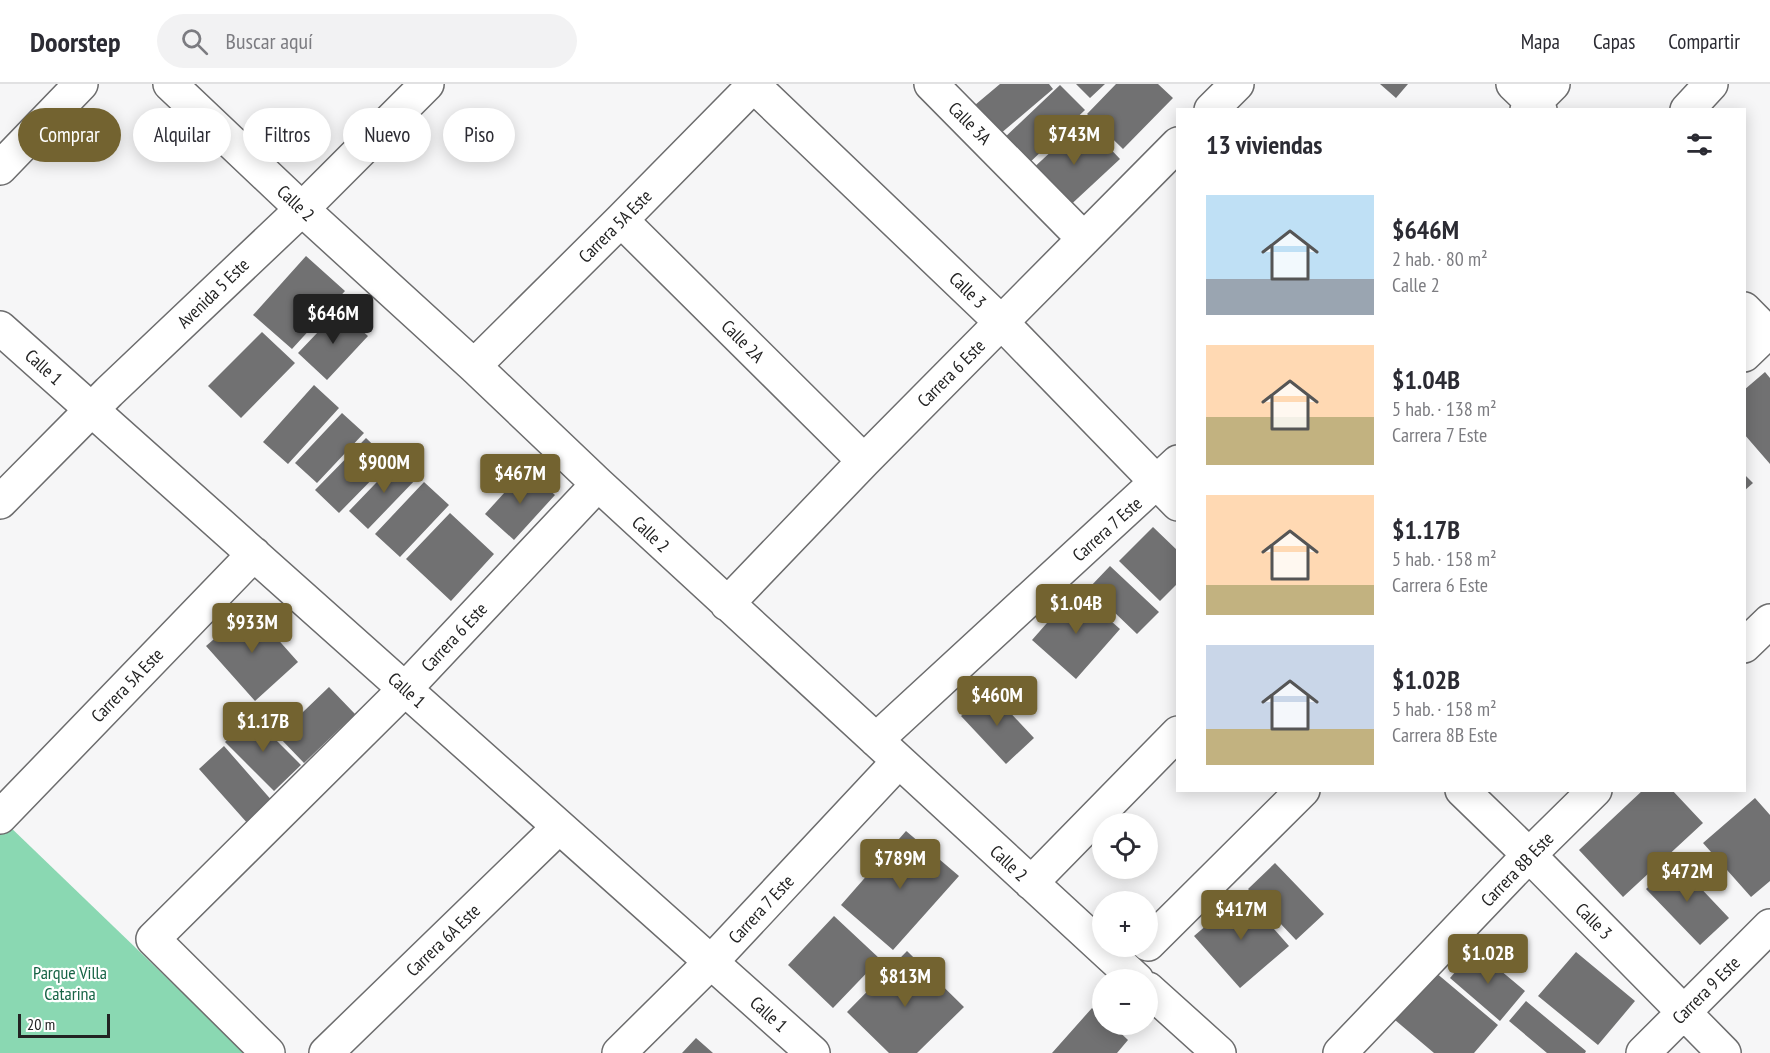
<!DOCTYPE html>
<html lang="es">
<head>
<meta charset="utf-8">
<style>
  :root { --surface:#fff; --page:#f2f2f3; --text:#2b2b33; --muted:#7c7c81; --line:#e1e1e2; --accent:#736330 }
  body { margin:0; font-family:"PT Sans Narrow",sans-serif; background:var(--page); color:var(--text); height:100vh; display:flex; flex-direction:column; font-size:22px; white-space:nowrap }
  * { box-sizing:border-box; margin:0 }
  p { font-size:20px; color:var(--muted) }
  .icon { flex:none; width:33px; height:33px; fill:none; stroke:currentColor; stroke-width:2; stroke-linecap:round; stroke-linejoin:round }
  .map { position:relative; flex:1; overflow:hidden }
  .drawer { position:absolute; left:1176px; top:24px; width:570px; height:684px; display:flex; flex-direction:column; background:var(--surface); border-radius:0px; box-shadow:0 3px 15px #0003 }
  .drawer>* { flex:none }
  .top-card { position:absolute; left:18px; top:24px; width:570px; height:54px; display:flex; gap:12px }
  .tools { position:absolute; left:1092px; top:729px; display:grid; gap:12px }
  .tools a { display:grid; place-items:center; width:66px; height:66px; border-radius:50%; background:var(--surface); box-shadow:0 3px 15px #0003; font-size:30px }
  .scale { position:absolute; left:18px; bottom:15px; width:92px; box-sizing:border-box; padding-left:6px; border:3px solid #232323; border-top:0; font-size:16px; line-height:21px; white-space:nowrap; color:#232323; -webkit-text-stroke:4px #fff; paint-order:stroke }
  .price { position:absolute; translate:-50% -51px; padding:0 14px; border-radius:6px; background:var(--accent); color:#fff; font-size:20px; line-height:39px; filter:drop-shadow(0 2px 3px #0008) }
  .price::after { content:''; position:absolute; left:50%; top:36px; width:18px; height:14px; margin-left:-9px; background:inherit; clip-path:polygon(0 0,100% 0,50% 100%) }
  .price.on { background:#222; color:#fff }
  ul { padding:0; list-style:none }
  li { display:flex; align-items:center; gap:18px; height:150px; padding:0 30px }
  li span { display:grid; place-items:center; flex:none; width:168px; height:120px; border-radius:0px; color:#555 }
  li>.icon { margin-inline-start:auto }
  span .icon { width:72px; height:72px; fill:#fffc; stroke-width:1 }
  li b { font-size:26px }
  h2 { display:flex; justify-content:space-between; align-items:center; height:72px; padding:0 30px; font-size:26px }
  .tag { padding:0 21px; border-radius:27px; background:var(--surface); box-shadow:0 3px 15px #0003; font-size:21px; line-height:54px }
  .tag.on { background:var(--accent); color:#fff }
  header { display:flex; align-items:center; gap:36px; box-sizing:border-box; height:84px; padding:0 30px; background:var(--surface); border-bottom:2px solid var(--line) }
  header strong { font-size:28px }
  nav { display:flex; gap:33px; margin-inline-start:auto; font-size:21px }
  .search { width:420px; height:54px; background:var(--page); display:flex; align-items:center; gap:15px; box-sizing:border-box; padding:0 21px; border-radius:33px; color:var(--muted); font-size:22px }
  .map>svg:first-child { display:block }
  .green { fill:#8ad8b2 }
  .building { fill:#717172 }
  .lines { fill:none; stroke-linecap:round; stroke-linejoin:round }
  .minor-casing { stroke:#6c6c6d; stroke-width:36 }
  .major-casing { stroke:#6c6c6d; stroke-width:36 }
  .minor { stroke:#fff; stroke-width:33 }
  .major { stroke:#fff; stroke-width:33 }
  .labels { text-anchor:middle; dominant-baseline:central; stroke-width:4.5; stroke-linejoin:round; paint-order:stroke }
  .street-label { font-size:18px; fill:#232323; stroke:#fff }
  .park-label { font-size:18px; fill:#176446; stroke:#fff }
</style>
</head>
<body>
<header>
<strong>Doorstep</strong>
<div class="search"><svg class="icon" aria-label="search" viewBox="0 0 24 24"><circle cx="10" cy="10" r="6"/><path d="M15 15l6 6"/></svg>Buscar aquí</div>
<nav><a>Mapa</a><a>Capas</a><a>Compartir</a></nav>
</header>
<div class="map">
<svg width="1770" height="969" viewBox="0 0 1770 969">
  <rect width="100%" height="100%" fill="#f6f6f7"/>
  <path class="green" d="M6 739 245 969H0V744Z"/>
  <path class="building" d="M1000 0H1049L1053 5 1000 50 975 21Z
    M1076 0H1105L1090 14Z
    M1116 0H1158L1173 14 1123 65 1087 30Z
    M1380 0H1408L1396 14Z
    M1060 1 1085 26 1026 82 1001 57Z
    M1084 37 1120 75 1064 127 1028 89Z
    M306 172 345 207 292 265 253 231Z
    M339 226 368 252 327 296 298 269Z
    M262 248 295 279 241 334 208 302Z
    M1765 288 1770 294V380L1744 350V306Z
    M314 301 339 324 288 380 263 358Z
    M342 329 364 349 317 399 295 379Z
    M366 354 390 377 339 429 315 406Z
    M400 374 419 392 368 445 349 427Z
    M526 385 555 411 514 456 485 430Z
    M1744 390 1753 399 1744 407Z
    M424 398 449 421 400 473 375 450Z
    M450 429 494 470 451 517 406 475Z
    M1153 443 1178 467V499L1160 517 1119 477Z
    M1110 482 1159 528 1137 550 1089 504Z
    M1076 506 1120 545 1076 595 1032 556Z
    M250 524 298 578 255 617 206 562Z
    M329 603 355 630 304 679 278 652Z
    M989 606 1034 654 1006 680 961 632Z
    M252 632 301 681 274 707 225 658Z
    M224 662 274 719 249 741 199 685Z
    M1643 706H1672L1703 739 1623 813 1579 766Z
    M1755 714 1770 731V797L1751 813 1703 759Z
    M906 747 959 792 893 866 841 821Z
    M1675 777 1729 834 1700 861 1646 805Z
    M1275 779 1324 830 1296 856 1248 805Z
    M1243 810 1289 862 1240 904 1194 852Z
    M834 832 880 875 833 924 788 881Z
    M1475 865 1525 907 1500 937 1450 894Z
    M907 867 964 923 917 969H889L847 928Z
    M1576 868 1635 917 1598 961 1538 912Z
    M1435 888 1498 941 1474 969H1434L1395 936Z
    M1526 917 1586 967 1585 969H1547L1509 937Z
    M1092 924 1102 933V940H1111L1128 956 1117 969H1052Z
    M696 954 713 969H682Z"/>
  <g class="lines">
    <g class="minor-casing">
      <path id="minor" d="M170 0 302 125 474 282 598 400 1137 896
        M752 0 1001 238 1178 420
        M931 0 1084 155
        M1513 0 1540 26
        M1211 26 1237 0
        M1527 26 1553 0
        M1687 26 1711 0
        M0 84 81 0
        M621 136 864 377
        M1744 225 1770 251
        M0 244 813 969
        M1744 271 1770 246
        M474 282 621 136 755 0
        M727 520 864 377 1178 60
        M1744 562 1770 537
        M876 656 1178 378
        M1462 706 1529 771 1724 969
        M0 733 254 470
        M1031 799 1178 649
        M1148 860 1303 706
        M1148 905 1219 969
        M268 969 153 855 405 605 598 400
        M326 969 559 743
        M619 969 711 878 899 677
        M1340 969 1529 771 1595 706
        M1643 969 1770 842"/>
    </g>
    <g class="major-casing">
      <path id="major" d="M0 418 109 308 302 125 427 0"/>
    </g>
    <use href="#minor" class="minor"/>
    <use href="#major" class="major"/>
  </g>
  <g class="labels">
    <g class="street-label">
      <text transform="translate(970 39) rotate(45)">Calle 3A</text>
      <text transform="translate(296 119) rotate(43)">Calle 2</text>
      <text transform="translate(615 142) rotate(-45)">Carrera 5A Este</text>
      <text transform="translate(968 206) rotate(44)">Calle 3</text>
      <text transform="translate(213 209) rotate(-44)">Avenida 5 Este</text>
      <text transform="translate(743 257) rotate(45)">Calle 2A</text>
      <text transform="translate(44 283) rotate(42)">Calle 1</text>
      <text transform="translate(951 289) rotate(-45)">Carrera 6 Este</text>
      <text transform="translate(1107 445) rotate(-42)">Carrera 7 Este</text>
      <text transform="translate(651 450) rotate(43)">Calle 2</text>
      <text transform="translate(454 553) rotate(-47)">Carrera 6 Este</text>
      <text transform="translate(127 601) rotate(-46)">Carrera 5A Este</text>
      <text transform="translate(407 606) rotate(42)">Calle 1</text>
      <text transform="translate(1009 779) rotate(43)">Calle 2</text>
      <text transform="translate(1517 785) rotate(-46)">Carrera 8B Este</text>
      <text transform="translate(761 825) rotate(-47)">Carrera 7 Este</text>
      <text transform="translate(1594 837) rotate(45)">Calle 3</text>
      <text transform="translate(443 856) rotate(-44)">Carrera 6A Este</text>
      <text transform="translate(1706 906) rotate(-45)">Carrera 9 Este</text>
      <text transform="translate(769 930) rotate(42)">Calle 1</text>
    </g>
    <g class="park-label">
      <text x="70" y="888">Parque Villa<tspan x="70" dy="21">Catarina</tspan></text>
    </g>
  </g>
</svg>
<div class="tools">
<a><svg class="icon" aria-label="locate" viewBox="0 0 24 24"><circle cx="12" cy="12" r="6"/><path d="M12 2v4M12 18v4M2 12h4M18 12h4"/></svg></a>
<a>+</a>
<a>−</a>
</div>
<div class="scale">20 m</div>
<b class="price" style="left:1074px;top:82px">$743M</b>
<b class="price on" style="left:333px;top:261px">$646M</b>
<b class="price" style="left:384px;top:410px">$900M</b>
<b class="price" style="left:520px;top:421px">$467M</b>
<b class="price" style="left:1076px;top:551px">$1.04B</b>
<b class="price" style="left:252px;top:570px">$933M</b>
<b class="price" style="left:997px;top:643px">$460M</b>
<b class="price" style="left:263px;top:669px">$1.17B</b>
<b class="price" style="left:900px;top:806px">$789M</b>
<b class="price" style="left:1687px;top:819px">$472M</b>
<b class="price" style="left:1241px;top:857px">$417M</b>
<b class="price" style="left:1488px;top:901px">$1.02B</b>
<b class="price" style="left:905px;top:924px">$813M</b>
<div class="top-card">
<a class="tag on">Comprar</a>
<a class="tag">Alquilar</a>
<a class="tag">Filtros</a>
<a class="tag">Nuevo</a>
<a class="tag">Piso</a>
</div>
<section class="drawer">
<h2>13 viviendas<svg class="icon" aria-label="filters" viewBox="0 0 24 24"><path d="M4 7h16M4 17h16"/><circle cx="9" cy="7" r="2"/><circle cx="15" cy="17" r="2"/></svg></h2>
<ul>
<li><span style="background:linear-gradient(#bfe0f5 70%,#9aa5b1 0)"><svg class="icon" aria-label="home" viewBox="0 0 24 24"><path d="M3 11l9-7 9 7M6 9v11h12V9"/></svg></span><div><b>$646M</b><p>2 hab. · 80 m²</p><p>Calle 2</p></div></li>
<li><span style="background:linear-gradient(#ffd9b3 60%,#c2b280 0)"><svg class="icon" aria-label="home" viewBox="0 0 24 24"><path d="M3 11l9-7 9 7M6 9v11h12V9"/></svg></span><div><b>$1.04B</b><p>5 hab. · 138 m²</p><p>Carrera 7 Este</p></div></li>
<li><span style="background:linear-gradient(#ffd9b3 75%,#c2b280 0)"><svg class="icon" aria-label="home" viewBox="0 0 24 24"><path d="M3 11l9-7 9 7M6 9v11h12V9"/></svg></span><div><b>$1.17B</b><p>5 hab. · 158 m²</p><p>Carrera 6 Este</p></div></li>
<li><span style="background:linear-gradient(#c9d6e8 70%,#c2b280 0)"><svg class="icon" aria-label="home" viewBox="0 0 24 24"><path d="M3 11l9-7 9 7M6 9v11h12V9"/></svg></span><div><b>$1.02B</b><p>5 hab. · 158 m²</p><p>Carrera 8B Este</p></div></li>
</ul>
</section>
</div>
</body>
</html>
